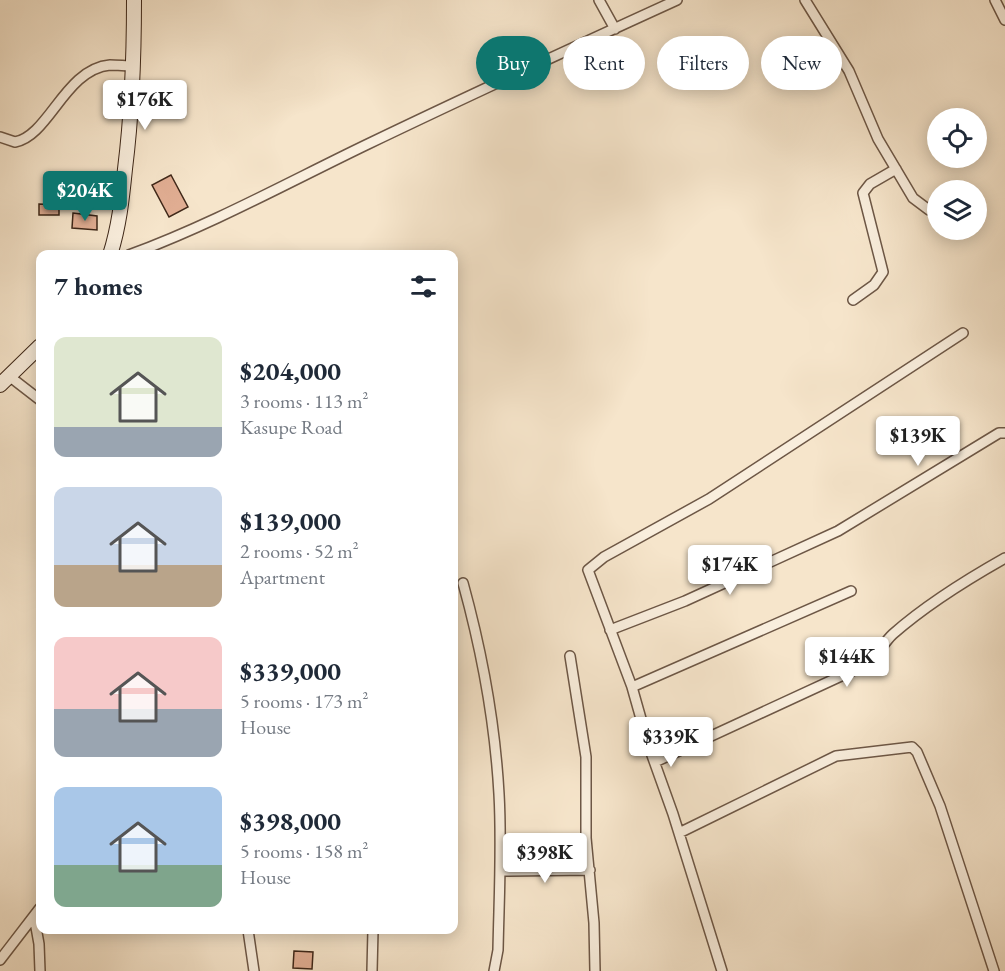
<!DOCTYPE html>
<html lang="en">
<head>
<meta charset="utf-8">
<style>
  :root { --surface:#fff; --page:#f2f2f3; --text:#1f2937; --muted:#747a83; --accent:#0f766e }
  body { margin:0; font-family:"EB Garamond",serif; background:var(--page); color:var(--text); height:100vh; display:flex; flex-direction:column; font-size:22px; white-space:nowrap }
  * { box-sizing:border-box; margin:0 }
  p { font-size:20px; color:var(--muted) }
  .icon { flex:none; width:33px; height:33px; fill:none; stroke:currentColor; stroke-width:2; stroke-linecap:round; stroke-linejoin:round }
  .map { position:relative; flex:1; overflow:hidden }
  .details { position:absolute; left:36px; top:250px; width:422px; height:684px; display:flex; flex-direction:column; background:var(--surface); border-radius:12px; box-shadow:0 3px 15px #0003 }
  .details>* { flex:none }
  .banner { position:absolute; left:476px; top:36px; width:440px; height:54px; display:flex; gap:12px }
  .buttons { position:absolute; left:927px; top:108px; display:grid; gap:12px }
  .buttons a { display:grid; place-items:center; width:60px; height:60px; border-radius:50%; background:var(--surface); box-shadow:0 3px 15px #0003; font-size:30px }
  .price { position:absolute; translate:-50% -51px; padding:0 14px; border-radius:6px; background:#fff; color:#222; font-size:20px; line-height:39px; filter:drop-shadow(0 2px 3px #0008) }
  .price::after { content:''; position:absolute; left:50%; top:36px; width:18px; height:14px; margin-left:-9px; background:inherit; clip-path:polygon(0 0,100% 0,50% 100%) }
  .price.on { background:var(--accent); color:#fff }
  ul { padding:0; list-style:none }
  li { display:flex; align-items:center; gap:18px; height:150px; padding:0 18px }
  li span { display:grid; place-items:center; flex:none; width:168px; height:120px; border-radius:12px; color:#555 }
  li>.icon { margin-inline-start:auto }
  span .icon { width:72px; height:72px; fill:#fffc; stroke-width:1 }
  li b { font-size:26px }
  h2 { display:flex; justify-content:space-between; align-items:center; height:72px; padding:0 18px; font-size:26px }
  .pill { padding:0 21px; border-radius:27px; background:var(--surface); box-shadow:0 3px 15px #0003; font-size:21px; line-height:54px }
  .pill.on { background:var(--accent); color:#fff }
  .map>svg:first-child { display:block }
  .building { fill:#e1ae93; stroke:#3f2819; stroke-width:1.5 }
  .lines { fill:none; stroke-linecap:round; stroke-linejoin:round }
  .street-casing { stroke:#6d5746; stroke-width:12 }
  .secondary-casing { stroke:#3f2819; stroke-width:16 }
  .street { stroke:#f9eedd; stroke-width:9 }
  .secondary { stroke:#f9eedd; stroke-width:14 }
</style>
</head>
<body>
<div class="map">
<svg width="1005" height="971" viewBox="0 0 1005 971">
  <rect width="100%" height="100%" fill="#f6e5cb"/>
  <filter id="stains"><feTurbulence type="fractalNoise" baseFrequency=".00333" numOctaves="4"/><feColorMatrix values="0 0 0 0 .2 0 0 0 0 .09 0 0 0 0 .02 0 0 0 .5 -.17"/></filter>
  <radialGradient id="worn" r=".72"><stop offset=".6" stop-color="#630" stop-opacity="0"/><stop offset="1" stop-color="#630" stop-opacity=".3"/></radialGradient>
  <path class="building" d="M171 175 188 207 169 217 152 185Z
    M39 204 59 205V215H39Z
    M73 213 97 216V230L72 228Z
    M294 951 313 952 312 969 293 968Z"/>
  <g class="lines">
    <g class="street-casing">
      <path id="street" d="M599 0 615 29
        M805 0 849 71 878 139 913 198 929 210
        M995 0 1005 20
        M0 137 15 142C49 136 65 69 110 65 118 65 126 66 134 66
        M129 255C211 225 289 182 368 144 470 95 574 47 677 0
        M853 300 874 285 883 272 863 193 870 184 896 169
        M9 376 40 400
        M463 583C482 652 495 722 499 794 502 846 499 899 498 950L494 971
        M610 630 685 601 838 531 999 433H1005
        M570 656 586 757V838L594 923 595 971
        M632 687 851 591
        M655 762 865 665C879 656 882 644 893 634 927 604 966 580 1005 558
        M679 833 836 756 912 747 917 752 940 806 994 971
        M500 871 590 870
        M34 916 39 944 40 971
        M248 930 254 971
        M0 960 40 908
        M372 971 373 930
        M722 971 673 814 649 747 632 687 588 570 604 557 709 499 963 333"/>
    </g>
    <g class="secondary-casing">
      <path id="secondary" d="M110 255C119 227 122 199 125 169 132 113 134 57 134 0
        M0 385 40 346"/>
    </g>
    <use href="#street" class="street"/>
    <use href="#secondary" class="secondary"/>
  </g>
  <rect width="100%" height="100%" filter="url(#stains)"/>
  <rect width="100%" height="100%" fill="url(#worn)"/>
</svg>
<div class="buttons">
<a><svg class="icon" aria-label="locate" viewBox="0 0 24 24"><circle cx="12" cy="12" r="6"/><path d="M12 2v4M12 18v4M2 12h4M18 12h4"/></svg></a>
<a><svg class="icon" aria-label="layers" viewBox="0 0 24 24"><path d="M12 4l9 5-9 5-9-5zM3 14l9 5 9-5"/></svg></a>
</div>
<b class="price" style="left:145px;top:131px">$176K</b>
<b class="price on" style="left:85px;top:222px">$204K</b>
<b class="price" style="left:918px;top:467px">$139K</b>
<b class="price" style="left:730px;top:596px">$174K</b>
<b class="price" style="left:847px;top:688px">$144K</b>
<b class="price" style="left:671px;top:768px">$339K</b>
<b class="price" style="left:545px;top:884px">$398K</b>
<div class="banner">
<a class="pill on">Buy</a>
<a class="pill">Rent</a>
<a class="pill">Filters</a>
<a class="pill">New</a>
</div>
<section class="details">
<h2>7 homes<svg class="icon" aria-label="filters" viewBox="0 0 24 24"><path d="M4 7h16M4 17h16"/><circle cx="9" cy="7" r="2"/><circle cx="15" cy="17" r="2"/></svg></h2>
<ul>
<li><span style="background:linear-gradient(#dfe7d0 75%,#9aa5b1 0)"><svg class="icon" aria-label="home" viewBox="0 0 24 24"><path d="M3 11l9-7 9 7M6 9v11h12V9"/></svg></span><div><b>$204,000</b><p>3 rooms · 113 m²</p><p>Kasupe Road</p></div></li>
<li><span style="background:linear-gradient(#c9d6e8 65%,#b9a48a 0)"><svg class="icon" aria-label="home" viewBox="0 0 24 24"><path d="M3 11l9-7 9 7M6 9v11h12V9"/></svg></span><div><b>$139,000</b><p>2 rooms · 52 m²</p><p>Apartment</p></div></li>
<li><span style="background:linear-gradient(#f6c9c9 60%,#9aa5b1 0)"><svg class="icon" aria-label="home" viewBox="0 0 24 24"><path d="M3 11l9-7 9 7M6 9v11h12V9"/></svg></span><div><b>$339,000</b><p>5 rooms · 173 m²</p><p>House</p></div></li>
<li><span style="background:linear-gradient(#a9c7e8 65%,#7fa58c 0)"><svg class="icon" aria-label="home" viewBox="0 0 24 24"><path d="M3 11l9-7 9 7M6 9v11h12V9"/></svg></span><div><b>$398,000</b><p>5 rooms · 158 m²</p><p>House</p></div></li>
</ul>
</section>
</div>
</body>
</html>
